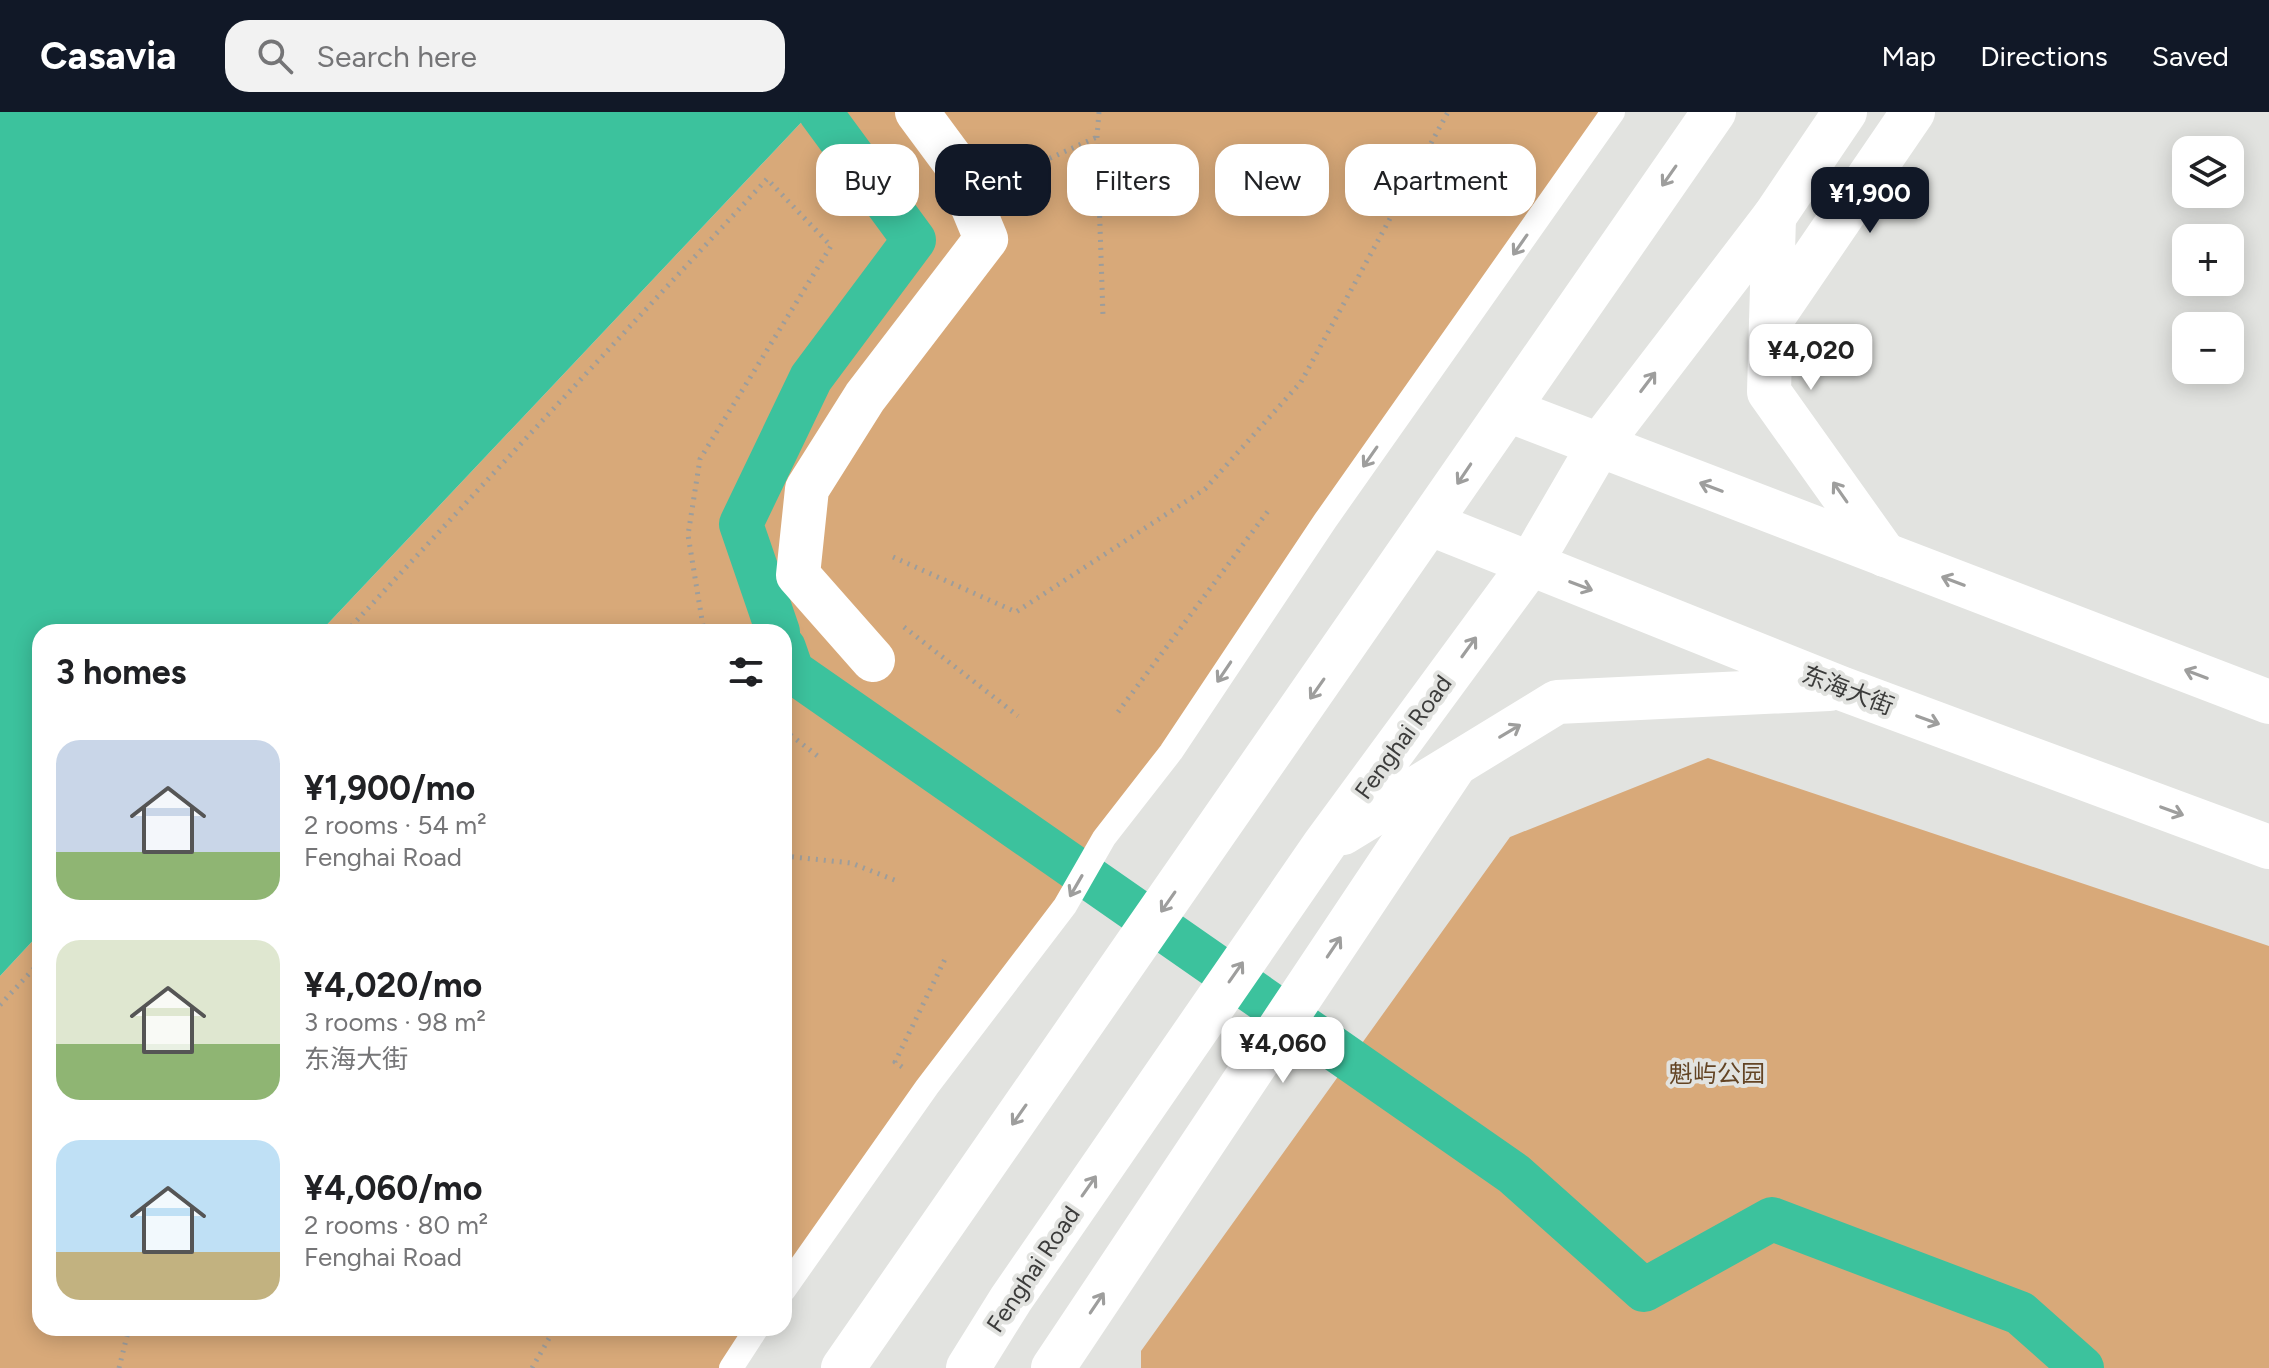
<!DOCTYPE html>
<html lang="en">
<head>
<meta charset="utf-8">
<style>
  :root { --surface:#fff; --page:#f2f2f2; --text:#202124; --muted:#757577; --accent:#111827 }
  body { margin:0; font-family:Figtree,"Noto Sans SC",sans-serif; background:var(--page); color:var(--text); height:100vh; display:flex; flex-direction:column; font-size:30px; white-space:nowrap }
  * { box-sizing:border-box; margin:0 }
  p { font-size:26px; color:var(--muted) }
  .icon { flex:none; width:44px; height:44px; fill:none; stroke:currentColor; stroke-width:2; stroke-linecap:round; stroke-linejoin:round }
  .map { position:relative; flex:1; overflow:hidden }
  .panel { position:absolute; left:32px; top:512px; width:760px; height:712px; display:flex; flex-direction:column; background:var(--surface); border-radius:24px; box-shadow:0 4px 20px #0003 }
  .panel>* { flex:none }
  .banner { position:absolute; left:816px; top:32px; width:760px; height:72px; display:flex; gap:16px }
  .tools { position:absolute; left:2172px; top:24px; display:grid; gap:16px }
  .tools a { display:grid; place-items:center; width:72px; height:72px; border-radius:16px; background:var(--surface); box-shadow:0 4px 20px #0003; font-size:40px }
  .price { position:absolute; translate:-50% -68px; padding:0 18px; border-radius:16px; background:#fff; color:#222; font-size:26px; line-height:52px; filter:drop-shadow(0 2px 4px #0008) }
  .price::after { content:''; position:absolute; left:50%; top:48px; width:24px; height:18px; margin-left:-12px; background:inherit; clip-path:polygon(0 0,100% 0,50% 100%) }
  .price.current { background:var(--accent); color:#fff }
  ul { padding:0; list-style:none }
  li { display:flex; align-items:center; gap:24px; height:200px; padding:0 24px }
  li span { display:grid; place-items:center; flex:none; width:224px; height:160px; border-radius:24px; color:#555 }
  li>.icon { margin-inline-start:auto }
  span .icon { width:96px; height:96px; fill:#fffc; stroke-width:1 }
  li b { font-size:34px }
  h2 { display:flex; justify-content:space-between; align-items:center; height:96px; padding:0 24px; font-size:34px }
  .pill { padding:0 28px; border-radius:24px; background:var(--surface); box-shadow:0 4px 20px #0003; font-size:28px; line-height:72px }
  .pill.current { background:var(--accent); color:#fff }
  header { display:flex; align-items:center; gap:48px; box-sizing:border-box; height:112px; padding:0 40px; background:var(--accent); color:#fff }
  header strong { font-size:38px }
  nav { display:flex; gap:44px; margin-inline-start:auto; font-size:28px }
  .search { width:560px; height:72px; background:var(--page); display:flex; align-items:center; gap:20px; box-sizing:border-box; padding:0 28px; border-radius:24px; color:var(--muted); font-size:30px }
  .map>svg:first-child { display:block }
  .green { fill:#d8a979 }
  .water { fill:#3cc29d }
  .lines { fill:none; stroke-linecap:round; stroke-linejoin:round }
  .canal { stroke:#3cc29d; stroke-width:44 }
  .path { stroke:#9d9d9b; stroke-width:5; stroke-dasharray:2 6; stroke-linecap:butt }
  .lane { stroke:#fff; stroke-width:24 }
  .street { stroke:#fff; stroke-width:44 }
  .secondary { stroke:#fff; stroke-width:44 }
  .primary { stroke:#fff; stroke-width:44 }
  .oneway { stroke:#9e9e9d }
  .labels { text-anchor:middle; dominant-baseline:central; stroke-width:8; stroke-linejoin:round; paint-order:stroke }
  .street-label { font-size:24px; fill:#3c3c3b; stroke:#e2e3e0 }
  .park-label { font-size:24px; fill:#634424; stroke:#e2e3e0 }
</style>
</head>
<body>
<header>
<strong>Casavia</strong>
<div class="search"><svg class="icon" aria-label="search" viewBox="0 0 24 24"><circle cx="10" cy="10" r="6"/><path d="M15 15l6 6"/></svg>Search here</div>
<nav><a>Map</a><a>Directions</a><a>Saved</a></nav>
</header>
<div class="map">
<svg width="2269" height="1256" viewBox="0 0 2269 1256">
  <rect width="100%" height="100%" fill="#e2e3e0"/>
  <path class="green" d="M811 0H1613L784 1178V520H320Z
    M1708 646 2269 834V1256H1141V1239L1510 725Z
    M40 821V1216H757L731 1256H0V864Z"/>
  <path class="water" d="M0 0H811L320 520H40V821L0 864Z"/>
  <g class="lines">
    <path class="canal" d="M778 520 741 412 811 266 914 128 820 0
      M784 536 792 559 1514 1062 1644 1178 1772 1107 2020 1201 2082 1256"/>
    <path class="path" d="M1099 0 1097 25 1103 204
      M1422 53 1505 100
      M1006 66 1097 25
      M893 445 1016 500 1205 377 1301 270 1448 0
      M904 515 1018 604
      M346 520 767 67 831 134 700 347 688 423 704 520
      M1118 600 1271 395
      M784 618 819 645
      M784 744 851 751 897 769
      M0 893 40 850
      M902 955 895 950 945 847
      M119 1256 129 1216
      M532 1256 555 1216"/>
    <path class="lane" d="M784 1178 927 975 1065 794 1104 726 1171 640 1325 409 1613 0
      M731 1256 757 1216"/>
    <path class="street" d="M873 548 798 463 807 377 865 285 986 127 954 50 917 0"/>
    <path class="secondary" d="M1774 105 1769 280 1885 443
      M1771 208 1913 0
      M1053 1256 1455 653"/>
    <path class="primary" d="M1508 298 2269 590
      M1431 412 1843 577 2269 735
      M1343 721 1557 590 1829 577
      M843 1256 1714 0
      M968 1256 1011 1187 1324 733 1529 454 1600 332 1774 105 1845 0"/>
  </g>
  <defs><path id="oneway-shaft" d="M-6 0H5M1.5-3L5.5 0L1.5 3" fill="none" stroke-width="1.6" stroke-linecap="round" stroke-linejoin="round" transform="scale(2)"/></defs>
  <g class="oneway">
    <use href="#oneway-shaft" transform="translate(1669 64) rotate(125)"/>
    <use href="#oneway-shaft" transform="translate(1520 133) rotate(125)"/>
    <use href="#oneway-shaft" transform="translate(1648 270) rotate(-53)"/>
    <use href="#oneway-shaft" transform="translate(1370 345) rotate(125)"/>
    <use href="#oneway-shaft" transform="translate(1464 362) rotate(124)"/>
    <use href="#oneway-shaft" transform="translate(1711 375) rotate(-159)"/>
    <use href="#oneway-shaft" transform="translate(1840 380) rotate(-125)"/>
    <use href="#oneway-shaft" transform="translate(1953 469) rotate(-159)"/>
    <use href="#oneway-shaft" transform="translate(1581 474) rotate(21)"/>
    <use href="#oneway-shaft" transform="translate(1469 535) rotate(-54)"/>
    <use href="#oneway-shaft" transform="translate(1224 560) rotate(124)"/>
    <use href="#oneway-shaft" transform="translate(2196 562) rotate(-159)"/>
    <use href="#oneway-shaft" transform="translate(1317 577) rotate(125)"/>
    <use href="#oneway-shaft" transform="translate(1928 608) rotate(20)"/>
    <use href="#oneway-shaft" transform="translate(1510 619) rotate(-31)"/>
    <use href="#oneway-shaft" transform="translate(2172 699) rotate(20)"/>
    <use href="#oneway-shaft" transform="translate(1076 774) rotate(120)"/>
    <use href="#oneway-shaft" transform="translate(1168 790) rotate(125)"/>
    <use href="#oneway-shaft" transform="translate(1334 835) rotate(-56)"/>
    <use href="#oneway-shaft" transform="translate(1236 860) rotate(-55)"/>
    <use href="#oneway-shaft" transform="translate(1019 1003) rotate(125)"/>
    <use href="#oneway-shaft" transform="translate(1089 1074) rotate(-55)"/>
    <use href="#oneway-shaft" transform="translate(1097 1191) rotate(-56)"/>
  </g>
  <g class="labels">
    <g class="street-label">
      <text transform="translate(1848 578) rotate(21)">东海大街</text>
      <text transform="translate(1403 625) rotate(-54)">Fenghai Road</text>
      <text transform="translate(1033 1157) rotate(-56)">Fenghai Road</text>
    </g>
    <g class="park-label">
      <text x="1717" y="961">魁屿公园</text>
    </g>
  </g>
</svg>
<div class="tools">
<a><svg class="icon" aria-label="layers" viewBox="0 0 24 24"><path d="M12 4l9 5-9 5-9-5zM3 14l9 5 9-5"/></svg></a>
<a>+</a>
<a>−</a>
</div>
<b class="price current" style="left:1870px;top:123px">¥1,900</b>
<b class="price" style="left:1811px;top:280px">¥4,020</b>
<b class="price" style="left:1283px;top:973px">¥4,060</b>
<div class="banner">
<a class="pill">Buy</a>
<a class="pill current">Rent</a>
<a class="pill">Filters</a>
<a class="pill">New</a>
<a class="pill">Apartment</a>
</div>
<section class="panel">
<h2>3 homes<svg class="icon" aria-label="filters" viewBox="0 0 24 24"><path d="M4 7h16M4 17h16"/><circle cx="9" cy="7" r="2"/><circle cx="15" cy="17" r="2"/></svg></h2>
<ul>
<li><span style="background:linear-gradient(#c9d6e8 70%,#8fb573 0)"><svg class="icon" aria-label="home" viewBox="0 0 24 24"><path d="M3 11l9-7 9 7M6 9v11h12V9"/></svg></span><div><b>¥1,900/mo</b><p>2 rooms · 54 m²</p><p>Fenghai Road</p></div></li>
<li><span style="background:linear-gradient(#dfe7d0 65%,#8fb573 0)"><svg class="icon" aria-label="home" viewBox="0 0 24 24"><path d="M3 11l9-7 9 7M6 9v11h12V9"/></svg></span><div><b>¥4,020/mo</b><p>3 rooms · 98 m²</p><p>东海大街</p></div></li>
<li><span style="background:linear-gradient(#bfe0f5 70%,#c2b280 0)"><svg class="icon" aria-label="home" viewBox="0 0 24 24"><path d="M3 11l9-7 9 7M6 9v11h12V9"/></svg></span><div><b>¥4,060/mo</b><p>2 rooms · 80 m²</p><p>Fenghai Road</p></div></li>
</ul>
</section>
</div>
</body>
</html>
